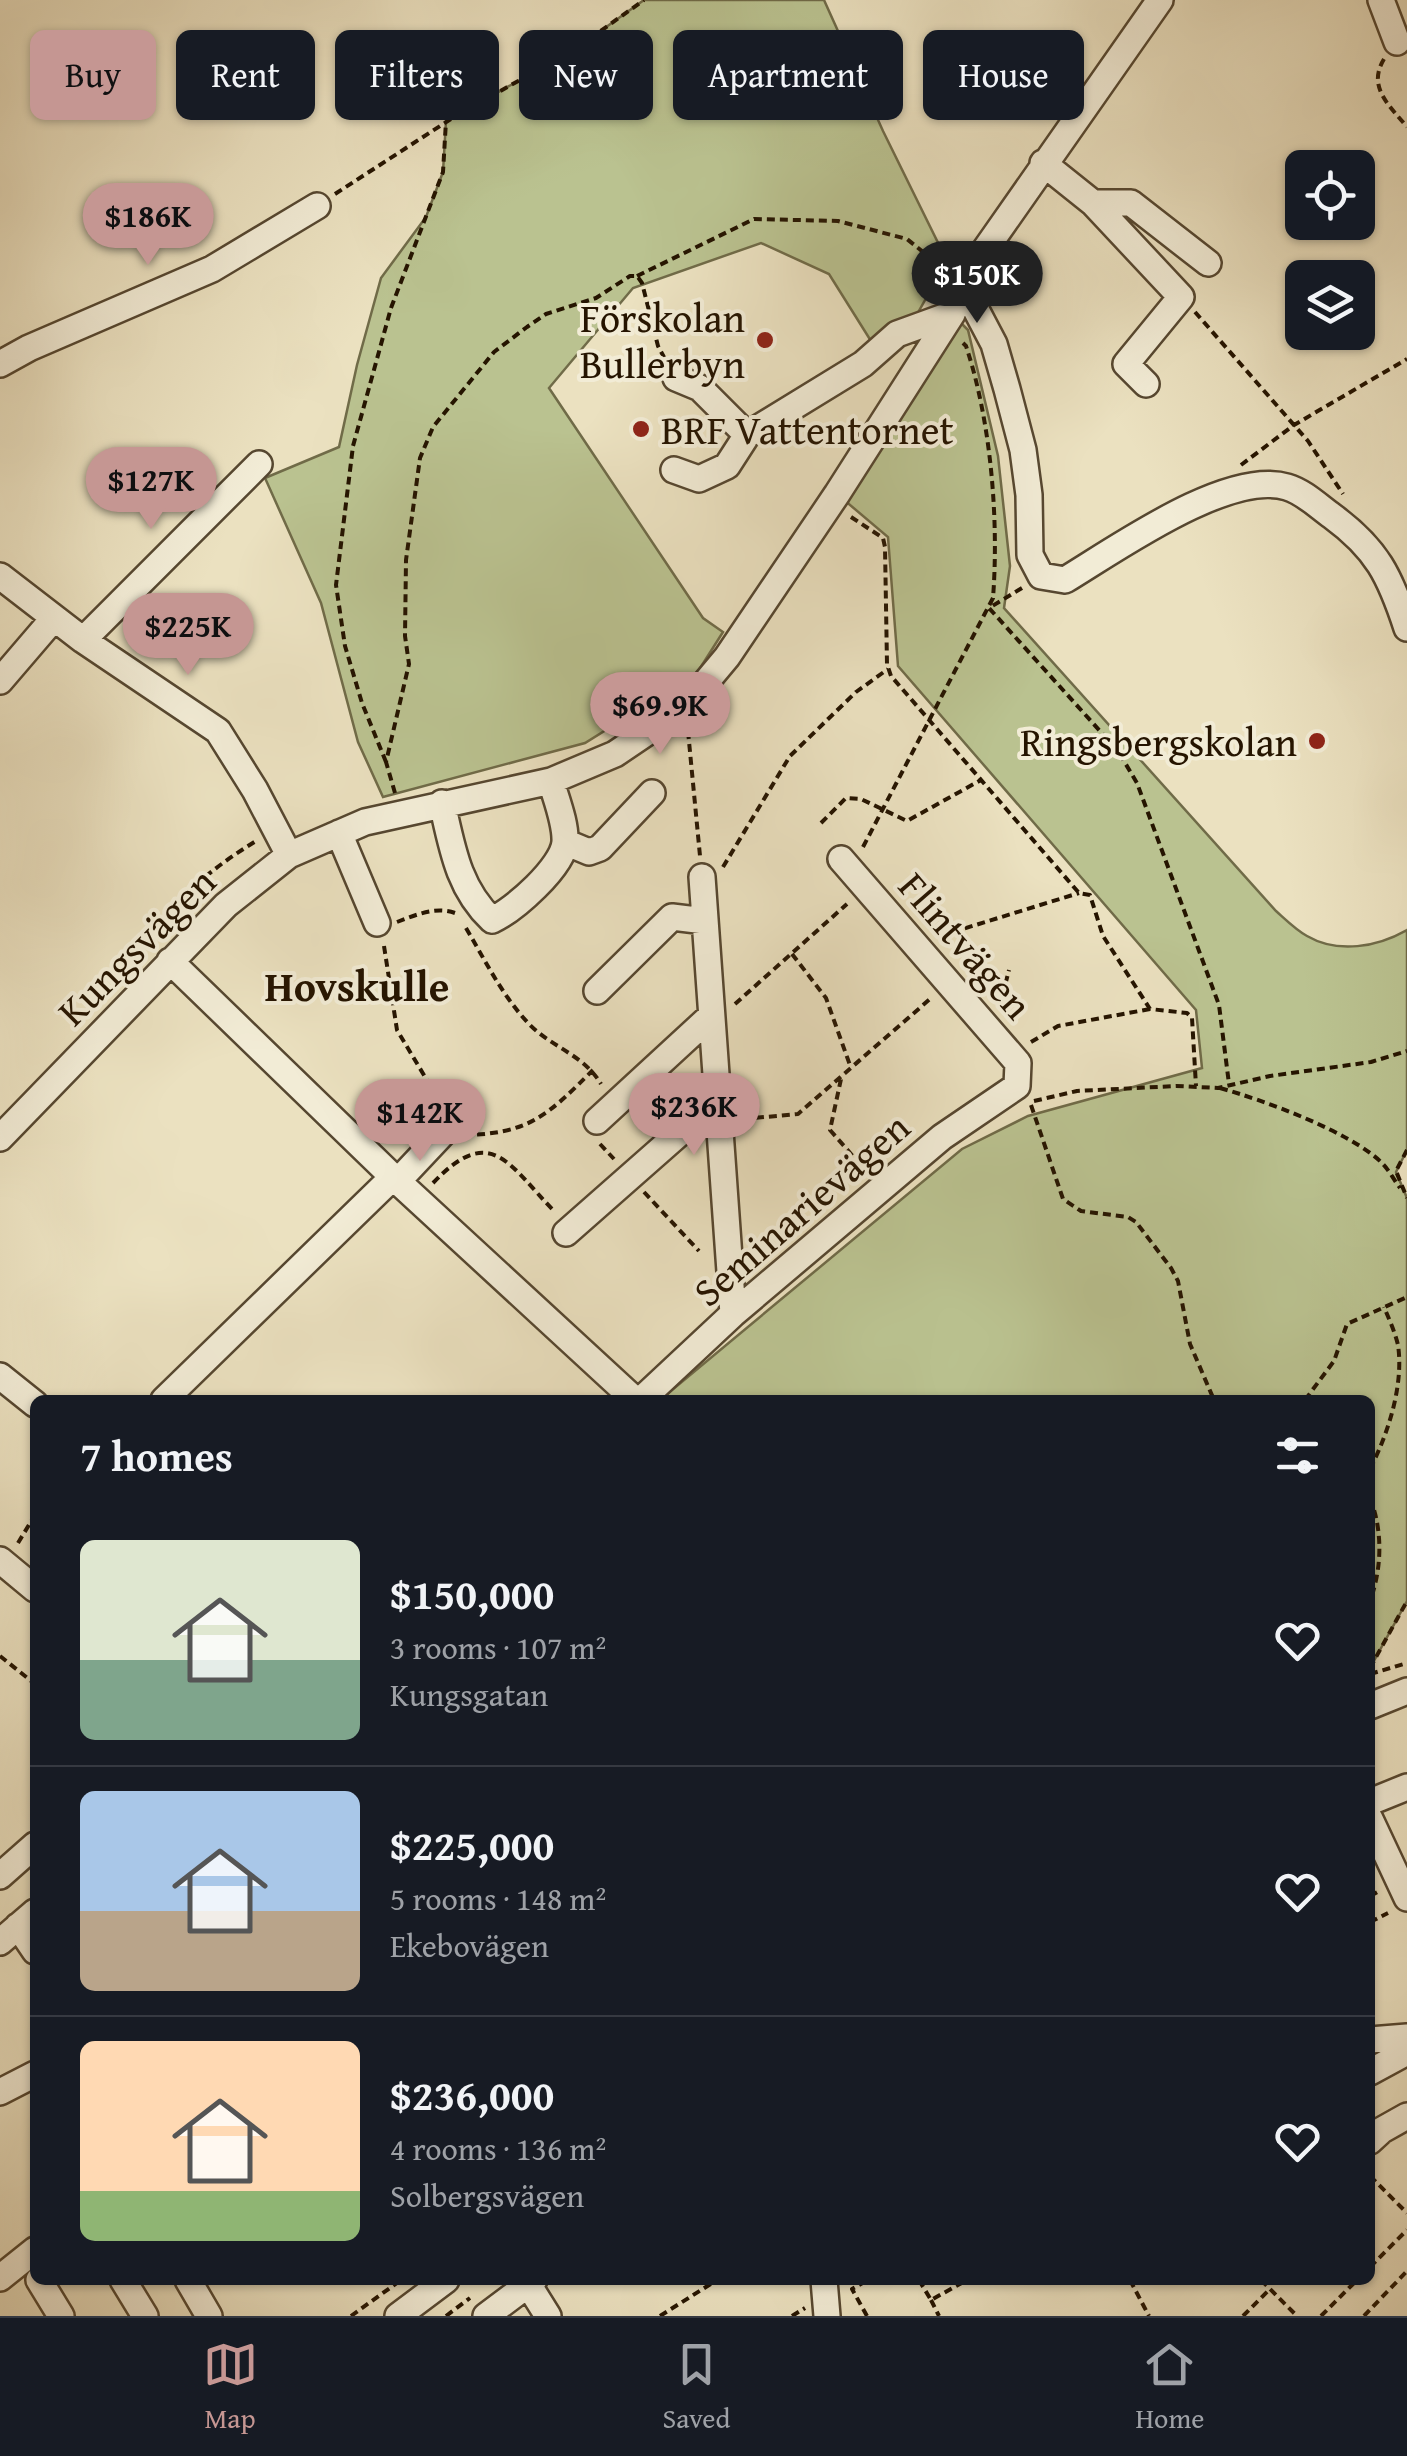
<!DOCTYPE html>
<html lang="en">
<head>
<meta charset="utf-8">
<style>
  :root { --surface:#171b24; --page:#20242c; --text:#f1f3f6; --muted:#9ea1a6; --line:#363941; --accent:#c59692 }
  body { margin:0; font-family:"Gentium Book Plus",serif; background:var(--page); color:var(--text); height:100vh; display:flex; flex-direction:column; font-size:38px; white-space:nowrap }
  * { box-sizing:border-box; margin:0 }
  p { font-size:32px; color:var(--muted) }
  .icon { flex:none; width:55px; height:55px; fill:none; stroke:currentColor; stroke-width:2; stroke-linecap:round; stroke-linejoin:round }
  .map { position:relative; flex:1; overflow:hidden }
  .details { position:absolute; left:30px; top:1395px; width:1345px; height:890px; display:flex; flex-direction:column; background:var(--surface); border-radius:15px; box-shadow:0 2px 8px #0004 }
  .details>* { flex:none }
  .guide { position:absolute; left:30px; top:30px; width:1348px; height:90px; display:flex; gap:20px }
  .controls { position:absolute; left:1285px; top:150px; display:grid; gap:20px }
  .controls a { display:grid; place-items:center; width:90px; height:90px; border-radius:15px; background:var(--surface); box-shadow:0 2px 8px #0004; font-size:50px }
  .price { position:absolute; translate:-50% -85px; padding:0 22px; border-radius:35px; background:var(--accent); color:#111; font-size:32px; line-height:65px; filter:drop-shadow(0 2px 5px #0008) }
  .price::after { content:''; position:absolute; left:50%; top:60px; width:30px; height:22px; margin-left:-15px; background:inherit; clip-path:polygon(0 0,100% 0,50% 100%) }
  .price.selected { background:#222; color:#fff }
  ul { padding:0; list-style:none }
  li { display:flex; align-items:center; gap:30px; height:250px; padding:0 50px }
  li+li { border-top:2px solid var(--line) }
  li span { display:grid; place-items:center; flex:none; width:280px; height:200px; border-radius:15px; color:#555 }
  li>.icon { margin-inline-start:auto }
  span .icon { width:120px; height:120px; fill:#fffc; stroke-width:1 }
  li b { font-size:42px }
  h2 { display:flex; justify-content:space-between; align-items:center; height:120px; padding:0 50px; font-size:42px }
  .pill { padding:0 35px; border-radius:15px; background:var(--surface); box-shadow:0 2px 8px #0004; font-size:35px; line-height:90px }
  .pill.selected { background:var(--accent); color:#111 }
  .tab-bar { display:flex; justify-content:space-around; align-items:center; height:140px; border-top:2px solid var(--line); background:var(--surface); font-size:28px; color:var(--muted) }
  .tab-bar a { display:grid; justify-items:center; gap:5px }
  .tab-bar .selected { color:var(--accent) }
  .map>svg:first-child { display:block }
  .green { fill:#bac290; stroke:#706b48; stroke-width:2.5 }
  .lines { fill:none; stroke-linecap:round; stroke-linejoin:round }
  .minor-casing { stroke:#564730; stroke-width:30 }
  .path { stroke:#251400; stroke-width:4; stroke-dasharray:8 5; stroke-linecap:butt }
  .minor { stroke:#f2ecd6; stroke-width:25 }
  .poi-dot { fill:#8f2418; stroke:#f2ecd6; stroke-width:4 }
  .labels { text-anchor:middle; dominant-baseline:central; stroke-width:8; stroke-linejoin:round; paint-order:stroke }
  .poi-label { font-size:40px; fill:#251400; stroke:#f2ecd6; text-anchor:end }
  .street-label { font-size:40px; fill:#251400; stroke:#f2ecd6 }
  .neighbourhood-label { font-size:42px; font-weight:bold; fill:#251400; stroke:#f2ecd6 }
</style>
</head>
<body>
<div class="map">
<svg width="1407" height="2316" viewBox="0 0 1407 2316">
  <rect width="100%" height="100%" fill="#ebe1c0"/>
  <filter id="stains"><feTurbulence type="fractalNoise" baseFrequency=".002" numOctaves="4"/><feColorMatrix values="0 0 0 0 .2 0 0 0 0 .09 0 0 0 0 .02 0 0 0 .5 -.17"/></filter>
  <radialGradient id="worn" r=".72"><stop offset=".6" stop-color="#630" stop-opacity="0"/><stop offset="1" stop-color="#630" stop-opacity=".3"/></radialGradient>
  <path class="green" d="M644 0H824L883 131 947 261 916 316 871 341 829 274 761 243 633 288 549 388 703 618 723 632 697 673 585 743 383 797 358 742 321 603 265 478 339 447 357 365 381 278 426 217 443 172 446 121 574 50Z
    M952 314 968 330 998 456 1010 566 1004 608 1276 911C1285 919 1296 930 1307 936 1338 954 1377 947 1407 930V1150L1396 1172 1407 1198V1601L1370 1668V1400H660L962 1149 1028 1116 1202 1068 1196 1010 898 666 888 537 837 494Z"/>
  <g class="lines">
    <g class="minor-casing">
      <path id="minor" d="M1381 0 1397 42
        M1043 163 1093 203H1131L1208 263
        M1093 203 1181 297 1126 364 1146 384
        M963 285 994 344 1007 389 1023 450 1029 495 1030 555 1041 576 1065 580C1115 550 1228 469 1287 487 1304 492 1318 506 1332 516 1377 549 1390 576 1407 628
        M0 364 29 348 212 269 317 206
        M676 378 700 388 747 435
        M674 470 699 479 727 466 747 435 863 364 897 334 952 314
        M0 576 83 640 218 731 255 790 289 855
        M83 640 259 464
        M0 681 54 618
        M442 803C452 847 458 888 492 920 514 910 563 867 565 842 566 823 556 799 551 781
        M339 833 377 923
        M565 842 589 852 600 848 652 793
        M702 877 733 1314
        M170 961 393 1177 635 1400
        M597 991 672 917 705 921
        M597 1121 711 1016
        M0 1138 226 905 289 855 365 822 551 781 615 754 686 706 727 657 837 494 952 314 963 285 980 257 1160 0
        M398 1181 445 1131
        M566 1233 717 1100
        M0 1376 35 1404
        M164 1400 393 1177
        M641 1400 733 1314 942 1137 1017 1086 1018 1063 841 859
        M0 1560 35 1589
        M1370 1706 1407 1691
        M1370 1802 1407 1787
        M1370 1819 1407 1898
        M0 1876 35 1845
        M18 1926 35 1951
        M0 1942 35 1912
        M1370 2040 1407 2037
        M1370 2072 1407 2052
        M0 2092 35 2074
        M1370 2141 1382 2130 1407 2116
        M0 2278 35 2250
        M39 2280 61 2316
        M123 2280 145 2316
        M188 2280 209 2316
        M824 2280 827 2316
        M528 2284 548 2316
        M398 2316 446 2280
        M486 2316 534 2280"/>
    </g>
    <path class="path" d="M1384 59C1367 87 1389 105 1407 127
      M335 194 457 115 574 50 644 0
      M637 276 754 219 838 221 907 239 944 269
      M1195 312 1308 441 1343 494
      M1241 465 1294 425 1407 359
      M851 517 883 538 885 547 887 664 891 676 1079 893 1090 895 1103 936 1150 1009 1187 1013 1192 1018 1196 1086
      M1022 588 989 608 1118 751 1137 783 1219 1005 1229 1084
      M688 731 700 856
      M386 762 362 703 345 646 336 585 353 446 391 308 443 172 446 121
      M395 793 386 762 409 664 405 636 406 560 420 458 433 427 494 352 527 327 546 314 596 298 630 276H637L642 283 658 346 666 361
      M821 823 846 798 861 799 907 821 981 780
      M863 847 993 598C999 520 991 421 966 346L963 343
      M723 867 790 756 856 692 888 669
      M397 922C416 915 435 906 455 913
      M466 928C486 962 503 997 530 1025 553 1048 584 1055 601 1084
      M940 936 1079 893
      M160 939C174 895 219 864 256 841
      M384 946 397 1030 443 1107
      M792 954 826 998 851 1068
      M735 1004 847 904
      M999 1009 1009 970
      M1031 1042 1058 1026 1150 1009
      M841 1079 830 1130 865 1170
      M1220 1088C1263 1100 1351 1132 1382 1163 1389 1170 1394 1180 1400 1188
      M1034 1101 1077 1091 1176 1086 1218 1088 1270 1076 1371 1062 1407 1051
      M1031 1105 1063 1199 1081 1211 1128 1217 1136 1222 1171 1268 1178 1281 1190 1344 1214 1400
      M743 1119 798 1114 930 999
      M464 1135C529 1134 548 1115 593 1070
      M600 1144 614 1159
      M1407 1150 1396 1171 1407 1198
      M433 1183C491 1122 509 1165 554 1211
      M644 1192 699 1251
      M1305 1400 1334 1361 1347 1324 1407 1297
      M1370 1469C1388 1434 1404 1385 1398 1345 1395 1332 1389 1319 1384 1307
      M1370 1498C1383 1531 1382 1568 1370 1601
      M18 1543 35 1515
      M0 1656 35 1684
      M1370 1668 1407 1601
      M1370 1674 1407 1663
      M34 1724 35 1723
      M1370 1732 1371 1734
      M1370 1896 1381 1890
      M1370 1922 1388 1913
      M1370 2176 1407 2213
      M1370 2267 1407 2230
      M919 2280 931 2300 967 2280
      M1130 2280 1149 2316
      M1261 2280 1297 2316
      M931 2300 939 2316
      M351 2316 401 2280
      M446 2316 470 2298
      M660 2316 717 2280
      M792 2316 805 2308
      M867 2316 852 2289 868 2280
      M1243 2316 1270 2289
      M1321 2316 1357 2280
      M1364 2316 1407 2271"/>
    <use href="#minor" class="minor"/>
  </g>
  <g class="poi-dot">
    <circle cx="765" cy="340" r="10"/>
    <circle cx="641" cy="429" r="10"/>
    <circle cx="1317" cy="741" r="10"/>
  </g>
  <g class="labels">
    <g class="poi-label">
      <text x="745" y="317">Förskolan<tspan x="745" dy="46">Bullerbyn</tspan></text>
      <text x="661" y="429" text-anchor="start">BRF Vattentornet</text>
      <text x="1297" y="741">Ringsbergskolan</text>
    </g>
    <g class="street-label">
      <text transform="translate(966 945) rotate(49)">Flintvägen</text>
      <text transform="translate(136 946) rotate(-45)">Kungsvägen</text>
      <text transform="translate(801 1209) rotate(-41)">Seminarievägen</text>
    </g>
    <g class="neighbourhood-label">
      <text x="357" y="985">Hovskulle</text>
    </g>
  </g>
  <rect width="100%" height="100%" filter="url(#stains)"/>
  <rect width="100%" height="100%" fill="url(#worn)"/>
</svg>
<div class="controls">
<a><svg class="icon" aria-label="locate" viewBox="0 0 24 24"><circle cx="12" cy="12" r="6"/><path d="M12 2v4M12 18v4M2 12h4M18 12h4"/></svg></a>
<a><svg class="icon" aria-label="layers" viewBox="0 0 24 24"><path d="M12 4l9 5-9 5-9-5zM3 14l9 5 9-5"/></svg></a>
</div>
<b class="price" style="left:148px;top:268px">$186K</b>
<b class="price selected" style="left:977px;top:326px">$150K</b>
<b class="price" style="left:151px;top:532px">$127K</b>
<b class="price" style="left:188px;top:678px">$225K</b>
<b class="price" style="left:660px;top:757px">$69.9K</b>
<b class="price" style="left:694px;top:1158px">$236K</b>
<b class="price" style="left:420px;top:1164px">$142K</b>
<div class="guide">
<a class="pill selected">Buy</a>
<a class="pill">Rent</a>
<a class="pill">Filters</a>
<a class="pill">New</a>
<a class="pill">Apartment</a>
<a class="pill">House</a>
</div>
<section class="details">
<h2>7 homes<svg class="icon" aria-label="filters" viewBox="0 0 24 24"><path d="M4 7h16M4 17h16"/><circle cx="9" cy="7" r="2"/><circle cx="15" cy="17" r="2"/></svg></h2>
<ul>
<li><span style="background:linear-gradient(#dfe7d0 60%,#7fa58c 0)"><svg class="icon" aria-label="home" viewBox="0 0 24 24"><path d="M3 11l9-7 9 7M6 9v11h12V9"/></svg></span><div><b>$150,000</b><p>3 rooms · 107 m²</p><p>Kungsgatan</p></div><svg class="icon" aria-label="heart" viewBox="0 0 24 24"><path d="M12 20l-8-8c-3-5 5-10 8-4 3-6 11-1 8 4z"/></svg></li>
<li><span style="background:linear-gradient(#a9c7e8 60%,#b9a48a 0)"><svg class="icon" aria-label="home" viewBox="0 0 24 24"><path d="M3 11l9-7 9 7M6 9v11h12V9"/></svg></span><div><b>$225,000</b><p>5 rooms · 148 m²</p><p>Ekebovägen</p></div><svg class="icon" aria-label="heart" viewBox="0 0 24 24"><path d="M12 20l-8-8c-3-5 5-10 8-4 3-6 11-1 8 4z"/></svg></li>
<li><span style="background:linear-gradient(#ffd9b3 75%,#8fb573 0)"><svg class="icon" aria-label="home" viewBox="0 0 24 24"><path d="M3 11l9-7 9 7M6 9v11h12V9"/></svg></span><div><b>$236,000</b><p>4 rooms · 136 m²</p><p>Solbergsvägen</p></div><svg class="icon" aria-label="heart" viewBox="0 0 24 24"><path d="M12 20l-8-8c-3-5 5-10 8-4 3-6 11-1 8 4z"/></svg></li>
</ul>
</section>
</div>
<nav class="tab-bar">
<a class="selected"><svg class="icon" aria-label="map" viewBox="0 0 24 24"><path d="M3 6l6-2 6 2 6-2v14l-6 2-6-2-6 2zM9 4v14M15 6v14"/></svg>Map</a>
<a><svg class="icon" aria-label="saved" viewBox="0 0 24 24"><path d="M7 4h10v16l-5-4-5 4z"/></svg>Saved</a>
<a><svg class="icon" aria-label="home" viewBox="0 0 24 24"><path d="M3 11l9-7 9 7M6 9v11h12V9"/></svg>Home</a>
</nav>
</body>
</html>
